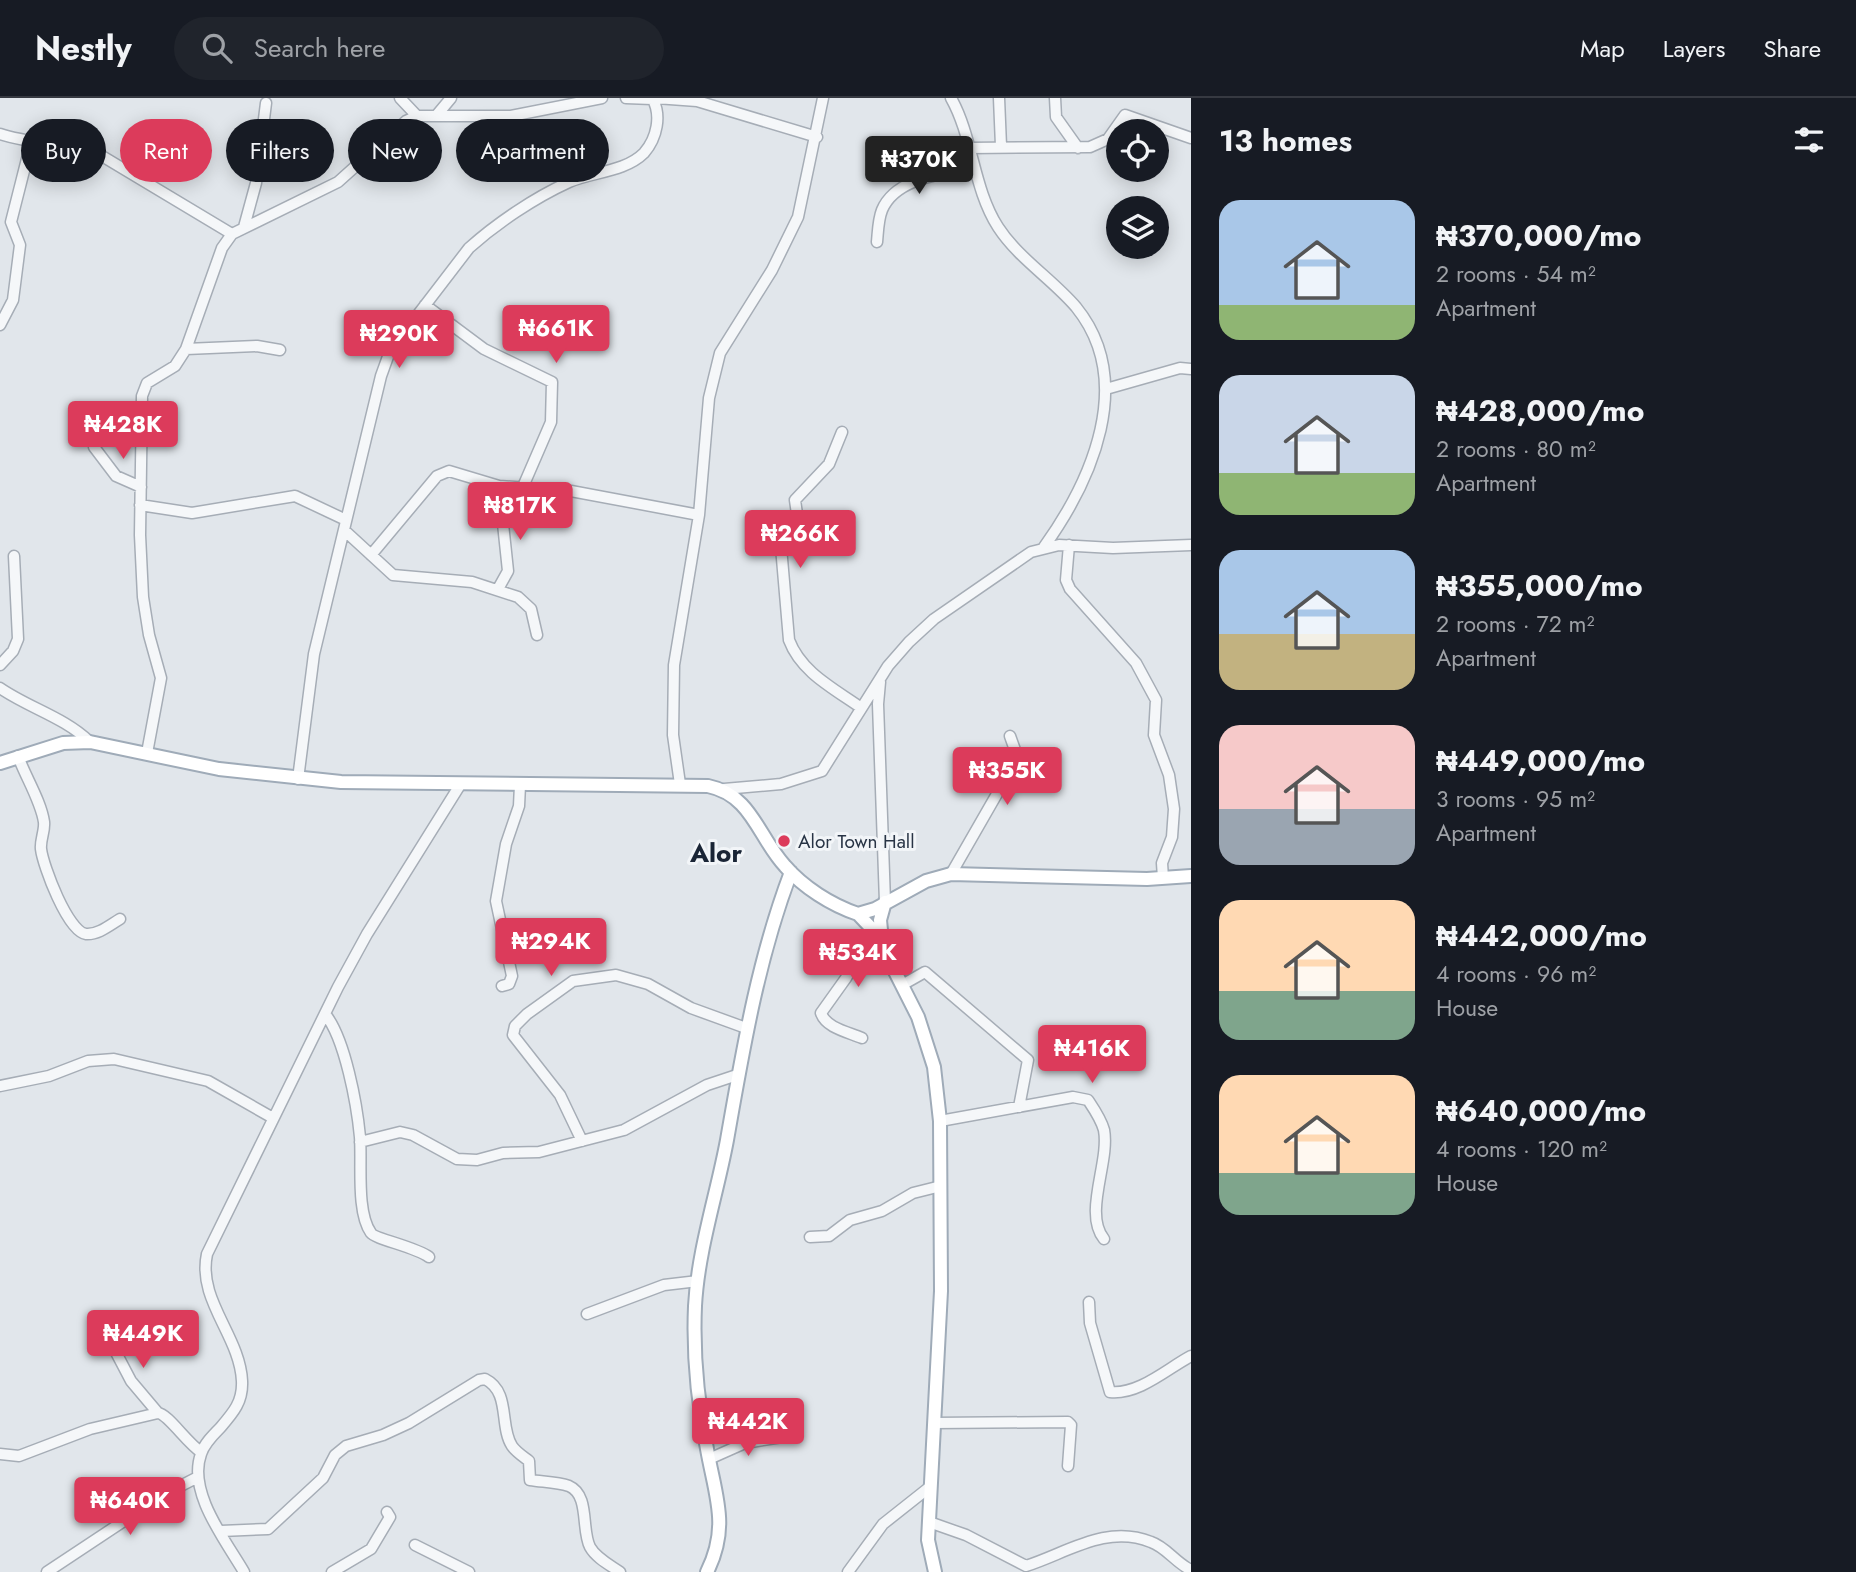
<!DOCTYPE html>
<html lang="en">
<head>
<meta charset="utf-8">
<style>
  :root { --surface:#171b24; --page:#20242c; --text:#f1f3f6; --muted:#9ea1a6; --line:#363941; --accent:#dc3b5b }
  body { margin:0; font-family:Jost,sans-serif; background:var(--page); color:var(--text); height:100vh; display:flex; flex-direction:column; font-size:26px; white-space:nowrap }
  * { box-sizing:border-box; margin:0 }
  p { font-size:23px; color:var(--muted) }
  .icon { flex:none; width:38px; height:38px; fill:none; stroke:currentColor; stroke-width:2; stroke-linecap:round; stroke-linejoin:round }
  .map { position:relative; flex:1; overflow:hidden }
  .sheet { display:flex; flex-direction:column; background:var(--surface); width:665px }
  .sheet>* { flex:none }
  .guide { position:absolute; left:21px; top:21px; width:665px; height:63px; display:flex; gap:14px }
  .buttons { position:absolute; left:1106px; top:21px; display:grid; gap:14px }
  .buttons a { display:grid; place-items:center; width:63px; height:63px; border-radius:50%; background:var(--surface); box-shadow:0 4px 18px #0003; font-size:35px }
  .price { position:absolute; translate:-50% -60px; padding:0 16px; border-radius:7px; background:var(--accent); color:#fff; font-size:23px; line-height:46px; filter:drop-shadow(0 2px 4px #0008) }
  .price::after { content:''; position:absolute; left:50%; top:42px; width:21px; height:16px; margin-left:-10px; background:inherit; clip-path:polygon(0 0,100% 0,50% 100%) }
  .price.active { background:#222; color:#fff }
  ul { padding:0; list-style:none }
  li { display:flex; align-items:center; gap:21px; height:175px; padding:0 28px }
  li span { display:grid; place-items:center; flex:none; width:196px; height:140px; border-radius:21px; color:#555 }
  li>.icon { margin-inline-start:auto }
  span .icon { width:84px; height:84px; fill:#fffc; stroke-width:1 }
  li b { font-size:30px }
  h2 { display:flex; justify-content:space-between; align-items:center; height:84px; padding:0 28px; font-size:30px }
  .tag { padding:0 24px; border-radius:32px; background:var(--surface); box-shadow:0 4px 18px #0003; font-size:24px; line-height:63px }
  .tag.active { background:var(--accent); color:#fff }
  header { display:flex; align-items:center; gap:42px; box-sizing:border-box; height:98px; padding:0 35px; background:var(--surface); border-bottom:2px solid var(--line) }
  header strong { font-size:33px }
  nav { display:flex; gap:38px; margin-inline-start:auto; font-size:24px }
  .search { width:490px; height:63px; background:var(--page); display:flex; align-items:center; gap:18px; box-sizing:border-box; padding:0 24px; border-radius:38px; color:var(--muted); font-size:26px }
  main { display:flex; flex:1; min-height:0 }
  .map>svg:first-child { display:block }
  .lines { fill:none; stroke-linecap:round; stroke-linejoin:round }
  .minor-casing { stroke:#a6adb6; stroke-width:13 }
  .major-casing { stroke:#9fabb8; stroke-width:16 }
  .minor { stroke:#f5f7f9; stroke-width:10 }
  .major { stroke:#fff; stroke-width:12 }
  .poi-dot { fill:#dc3b5b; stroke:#f2f5f8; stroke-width:2.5 }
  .labels { text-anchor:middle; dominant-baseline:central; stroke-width:6; stroke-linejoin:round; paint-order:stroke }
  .poi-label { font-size:19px; fill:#283445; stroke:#f2f5f8; text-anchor:start }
  .district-label { font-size:26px; font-weight:bold; fill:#1a2536; stroke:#f2f5f8 }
</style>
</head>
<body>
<header>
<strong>Nestly</strong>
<div class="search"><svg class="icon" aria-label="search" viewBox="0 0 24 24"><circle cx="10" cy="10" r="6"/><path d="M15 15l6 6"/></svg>Search here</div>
<nav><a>Map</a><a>Layers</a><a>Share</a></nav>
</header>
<main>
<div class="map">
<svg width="1191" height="1474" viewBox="0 0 1191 1474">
  <rect width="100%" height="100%" fill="#e1e6eb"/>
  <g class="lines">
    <g class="minor-casing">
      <path id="minor" d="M400 0 417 18
        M626 0 652 1
        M656 0 697 3 817 39
        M951 0C973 39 973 90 998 129 1018 160 1052 181 1076 209 1136 283 1092 382 1044 449
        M999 0 1001 48
        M1055 0 1056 19 1078 50
        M436 18 451 0
        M0 36C33 47 70 45 102 58L232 136
        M969 50 1090 49 1108 41 1125 17 1191 40
        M244 129 256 85 266 5
        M877 144C878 134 878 122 882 112 896 79 944 76 974 69
        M425 207 484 251 552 284 551 324 522 391
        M0 227 13 202 20 147 11 124 31 45
        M186 251 257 248 280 252
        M1106 291 1180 270 1191 271
        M842 334 829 366 795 402 798 423 781 449 789 542C801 574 833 590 860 609
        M94 349 116 378 141 389
        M140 407 192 415 295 398 346 422
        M344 432 393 477 472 484 518 499 531 511 537 537
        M1069 447 1066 482 1070 491 1136 565 1156 602 1154 637 1169 677 1174 711 1172 739 1162 765 1163 780
        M371 457 437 378 449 373 499 388 571 393 699 417
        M498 491 508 473 499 388
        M0 567 13 553 18 541 14 458
        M880 584 878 606 885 804
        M0 590C29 610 64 619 90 644
        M147 655 161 580 149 537 143 499 140 437 142 298 147 285 175 268 186 251 222 150 232 136 338 84 406 23 417 18H511L602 0
        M18 658C25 678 41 703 44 724 45 733 40 742 41 751 43 768 68 834 86 836 98 837 110 827 120 821
        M298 681 314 556 381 278 390 253 469 150C497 125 534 100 569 84 592 74 625 74 644 55 657 40 662 17 652 0
        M680 686 673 637 674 567 699 417 709 300 720 255 772 172 798 119 823 0
        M724 691 781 686 822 673 888 568 909 544 934 521 1031 454 1059 447 1113 450 1191 447
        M951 776 1013 668 1015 652 1010 638
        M902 887 925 874 1028 962 1019 1009
        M502 888 509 886 512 878 496 803 506 746 519 708 520 687
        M325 916C345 940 357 1007 360 1039 362 1065 356 1114 371 1135 375 1141 416 1149 429 1159
        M862 940C848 934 826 930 821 915L846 880 873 831
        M0 988 49 978 88 963 114 961 208 983 273 1020
        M940 1023 1073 999 1088 1002C1094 1011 1101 1021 1104 1032 1110 1064 1083 1115 1104 1141
        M582 1043 560 997 513 937 515 928 527 916 573 883 616 877 648 886 691 910 746 930
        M360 1044 400 1034 413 1037 457 1061 477 1062 503 1055 539 1054 624 1032 707 987 737 977
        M810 1139 829 1138 850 1122 882 1113 913 1095 941 1088
        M1089 1204 1090 1225 1110 1294C1139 1297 1168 1270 1191 1258
        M587 1216 664 1187 698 1183
        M109 1241 131 1283 158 1315
        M934 1325 1068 1324 1071 1327 1068 1368
        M0 1356 19 1358 90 1331 158 1315C168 1316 187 1345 201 1354
        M709 1361 745 1345 782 1339
        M929 1424 966 1437 1026 1468C1067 1455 1106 1426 1151 1444 1166 1449 1176 1465 1191 1472
        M221 1433 268 1431 323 1380 335 1357 346 1348 383 1337 409 1325 479 1282 485 1281C511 1294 499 1328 512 1348 516 1354 524 1359 529 1363L530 1382C543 1384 557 1384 569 1388 590 1397 581 1432 590 1449 596 1460 610 1467 620 1474
        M415 1447 469 1474
        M47 1474 163 1397 198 1379
        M244 1474C226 1443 187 1394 201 1356 204 1346 213 1337 220 1330 233 1315 243 1304 242 1283 240 1238 197 1202 207 1156L338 889 367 836 460 687
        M332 1474 371 1451 390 1419 387 1414
        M848 1474 883 1426 931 1388"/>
    </g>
    <g class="major-casing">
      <path id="major" d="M0 665 63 645 90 644 219 671 341 684 708 688C752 697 758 739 785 768 803 789 831 807 858 816L875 811 926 783 951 776 1147 781 1191 778
        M858 816 875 834 918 919 934 969 940 1023 941 1193 928 1442 935 1474
        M882 842 880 822 885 804
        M707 1474C730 1428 715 1397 707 1351 698 1306 693 1254 695 1208 698 1152 717 1096 727 1042 743 951 758 861 791 774"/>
    </g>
    <use href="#minor" class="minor"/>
    <use href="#major" class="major"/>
  </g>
  <circle class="poi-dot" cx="784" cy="743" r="7"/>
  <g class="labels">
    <g class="poi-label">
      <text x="798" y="743">Alor Town Hall</text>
    </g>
    <g class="district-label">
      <text x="716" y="755">Alor</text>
    </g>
  </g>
</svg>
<div class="buttons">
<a><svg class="icon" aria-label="locate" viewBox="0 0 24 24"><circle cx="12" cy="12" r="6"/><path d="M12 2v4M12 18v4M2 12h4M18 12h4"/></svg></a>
<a><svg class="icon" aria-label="layers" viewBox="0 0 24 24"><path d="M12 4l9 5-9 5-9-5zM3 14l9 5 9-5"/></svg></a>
</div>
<b class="price active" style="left:919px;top:98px">₦370K</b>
<b class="price" style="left:556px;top:267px">₦661K</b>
<b class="price" style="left:399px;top:272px">₦290K</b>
<b class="price" style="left:123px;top:363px">₦428K</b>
<b class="price" style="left:520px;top:444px">₦817K</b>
<b class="price" style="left:800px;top:472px">₦266K</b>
<b class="price" style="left:1007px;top:709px">₦355K</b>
<b class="price" style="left:551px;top:880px">₦294K</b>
<b class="price" style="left:858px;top:891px">₦534K</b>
<b class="price" style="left:1092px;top:987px">₦416K</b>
<b class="price" style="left:143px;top:1272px">₦449K</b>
<b class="price" style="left:748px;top:1360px">₦442K</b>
<b class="price" style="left:130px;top:1439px">₦640K</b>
<div class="guide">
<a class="tag">Buy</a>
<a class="tag active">Rent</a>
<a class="tag">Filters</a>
<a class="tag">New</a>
<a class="tag">Apartment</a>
</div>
</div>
<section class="sheet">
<h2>13 homes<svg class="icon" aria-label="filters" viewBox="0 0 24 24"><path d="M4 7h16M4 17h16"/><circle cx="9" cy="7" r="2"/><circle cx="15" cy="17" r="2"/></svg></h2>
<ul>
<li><span style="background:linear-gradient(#a9c7e8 75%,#8fb573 0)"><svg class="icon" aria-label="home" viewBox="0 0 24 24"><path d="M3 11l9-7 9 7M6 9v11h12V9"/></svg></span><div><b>₦370,000/mo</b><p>2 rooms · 54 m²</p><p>Apartment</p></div></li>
<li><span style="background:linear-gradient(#c9d6e8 70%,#8fb573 0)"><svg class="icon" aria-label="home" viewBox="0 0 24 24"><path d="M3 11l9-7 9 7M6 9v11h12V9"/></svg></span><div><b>₦428,000/mo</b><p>2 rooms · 80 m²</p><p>Apartment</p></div></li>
<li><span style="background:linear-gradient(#a9c7e8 60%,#c2b280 0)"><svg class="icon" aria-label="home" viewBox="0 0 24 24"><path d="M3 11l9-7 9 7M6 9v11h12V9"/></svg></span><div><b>₦355,000/mo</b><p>2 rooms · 72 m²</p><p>Apartment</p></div></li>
<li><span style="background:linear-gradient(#f6c9c9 60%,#9aa5b1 0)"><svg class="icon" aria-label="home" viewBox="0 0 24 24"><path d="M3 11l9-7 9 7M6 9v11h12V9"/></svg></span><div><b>₦449,000/mo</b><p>3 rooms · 95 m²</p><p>Apartment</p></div></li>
<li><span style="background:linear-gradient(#ffd9b3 65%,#7fa58c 0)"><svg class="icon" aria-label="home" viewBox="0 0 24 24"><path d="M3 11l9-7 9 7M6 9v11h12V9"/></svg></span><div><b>₦442,000/mo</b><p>4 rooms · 96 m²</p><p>House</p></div></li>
<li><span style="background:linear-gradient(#ffd9b3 70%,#7fa58c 0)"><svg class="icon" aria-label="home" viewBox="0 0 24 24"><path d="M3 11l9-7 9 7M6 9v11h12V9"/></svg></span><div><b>₦640,000/mo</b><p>4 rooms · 120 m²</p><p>House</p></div></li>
</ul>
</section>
</main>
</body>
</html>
